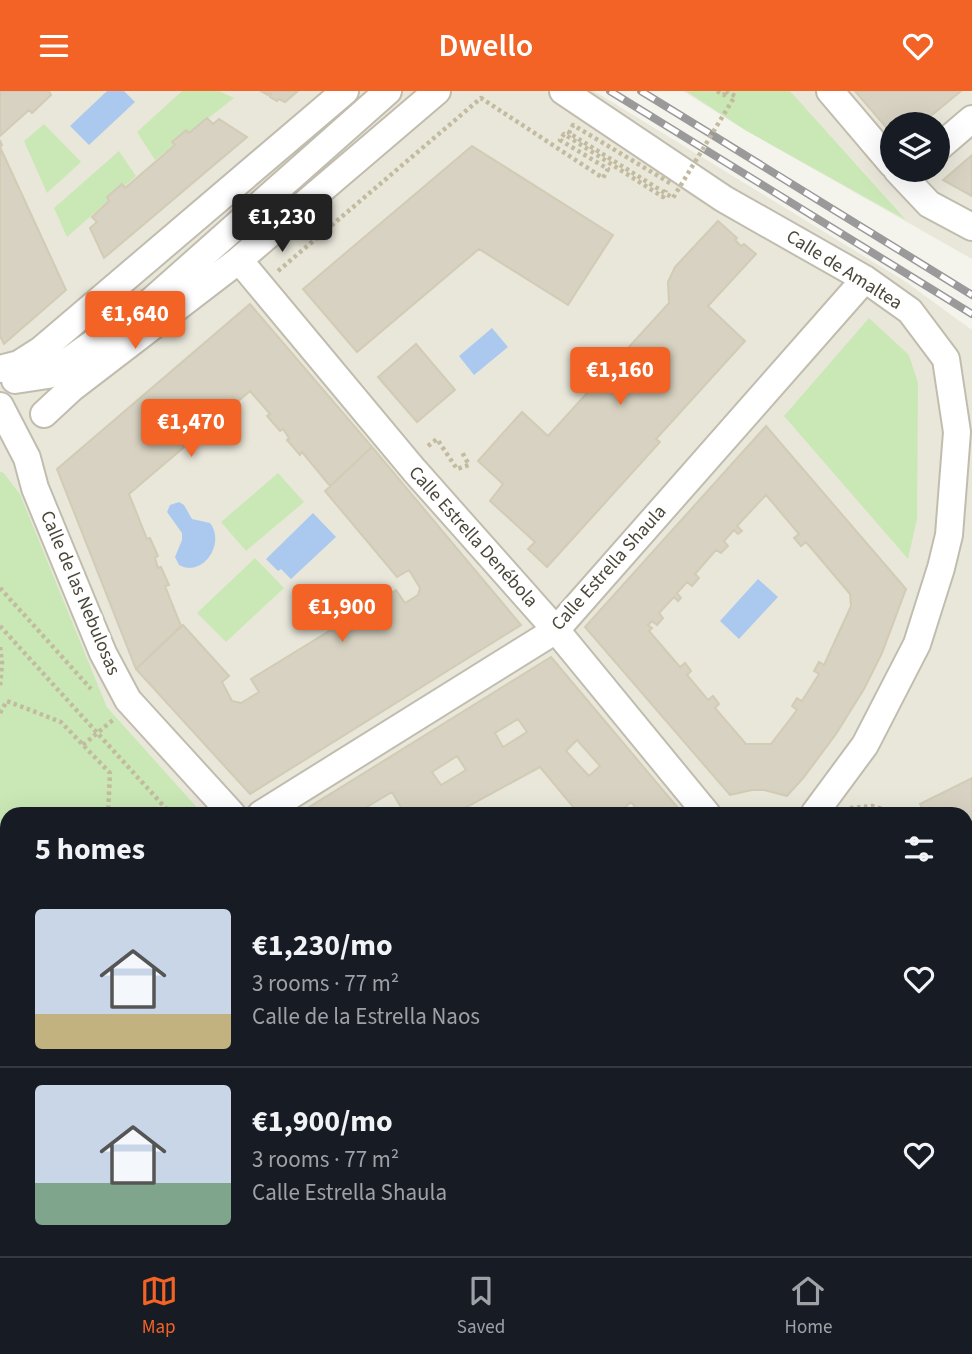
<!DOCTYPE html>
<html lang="en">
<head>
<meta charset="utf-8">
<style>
  :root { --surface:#171b24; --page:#242831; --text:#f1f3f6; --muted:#9ea1a6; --line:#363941; --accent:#f36325 }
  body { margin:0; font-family:"Source Sans 3",sans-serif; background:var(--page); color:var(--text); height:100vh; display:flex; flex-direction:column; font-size:26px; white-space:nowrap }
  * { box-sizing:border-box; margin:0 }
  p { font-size:23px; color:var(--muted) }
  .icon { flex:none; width:38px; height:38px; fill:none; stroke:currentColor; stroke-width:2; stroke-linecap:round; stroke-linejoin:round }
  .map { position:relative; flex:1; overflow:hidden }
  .side { position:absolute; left:0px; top:716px; width:973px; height:450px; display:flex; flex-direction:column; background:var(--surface); border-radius:21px 21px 0 0; box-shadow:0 7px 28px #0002 }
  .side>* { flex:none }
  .tools { position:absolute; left:880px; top:21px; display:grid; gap:14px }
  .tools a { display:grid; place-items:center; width:70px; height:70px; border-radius:50%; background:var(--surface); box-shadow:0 7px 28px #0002; font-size:35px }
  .price { position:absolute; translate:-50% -60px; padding:0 16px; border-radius:7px; background:var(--accent); color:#fff; font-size:23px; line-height:46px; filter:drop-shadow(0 2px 4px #0008) }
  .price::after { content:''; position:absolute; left:50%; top:42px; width:21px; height:16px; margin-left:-10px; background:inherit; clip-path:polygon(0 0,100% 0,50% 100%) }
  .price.selected { background:#222; color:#fff }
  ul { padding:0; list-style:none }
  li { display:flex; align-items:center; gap:21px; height:175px; padding:0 35px }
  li+li { border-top:2px solid var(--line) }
  li span { display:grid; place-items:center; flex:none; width:196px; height:140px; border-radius:7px; color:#555 }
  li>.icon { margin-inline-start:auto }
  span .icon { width:84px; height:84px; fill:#fffc; stroke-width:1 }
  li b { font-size:30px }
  h2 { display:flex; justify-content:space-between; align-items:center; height:84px; padding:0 35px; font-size:30px }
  header { display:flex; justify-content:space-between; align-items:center; height:91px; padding:0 35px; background:var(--accent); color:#fff; font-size:32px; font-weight:600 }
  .dock { display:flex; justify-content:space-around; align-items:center; height:98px; border-top:2px solid var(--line); background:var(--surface); font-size:19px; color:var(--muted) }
  .dock a { display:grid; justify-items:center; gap:4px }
  .dock .selected { color:var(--accent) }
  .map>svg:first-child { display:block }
  .residential { fill:#e9e7da; fill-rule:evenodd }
  .green { fill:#cae8b6 }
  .parking { fill:#e7e6e3 }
  .water { fill:#abc9ef }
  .building { fill:#d7d2c1; stroke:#d2cbb5; stroke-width:2; fill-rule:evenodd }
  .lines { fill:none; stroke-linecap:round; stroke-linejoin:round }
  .lane-casing { stroke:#c1bdae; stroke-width:16 }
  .street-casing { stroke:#c1bdae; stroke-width:30 }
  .primary-casing { stroke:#e1d06e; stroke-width:42 }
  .path { stroke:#c2bba0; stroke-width:4.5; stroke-dasharray:3.5 3.5; stroke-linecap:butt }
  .lane { stroke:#fff; stroke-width:12 }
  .street { stroke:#fff; stroke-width:26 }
  .primary { stroke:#fbef9f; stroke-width:38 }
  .rail-casing { stroke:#9a9a9a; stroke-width:8 }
  .rail { stroke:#fff; stroke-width:5; stroke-dasharray:16; stroke-linecap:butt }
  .path-bridge { stroke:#c2bba0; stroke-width:4.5; stroke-dasharray:3.5 3.5; stroke-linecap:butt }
  .labels { text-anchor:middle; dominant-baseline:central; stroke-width:7; stroke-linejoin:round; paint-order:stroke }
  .street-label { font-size:19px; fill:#4a4639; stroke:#fff }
</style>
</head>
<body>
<header><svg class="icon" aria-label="menu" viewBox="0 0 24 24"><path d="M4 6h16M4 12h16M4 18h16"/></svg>Dwello<svg class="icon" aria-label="heart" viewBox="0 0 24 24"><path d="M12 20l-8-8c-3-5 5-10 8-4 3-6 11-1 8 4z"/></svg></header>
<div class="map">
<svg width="972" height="1165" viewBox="0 0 972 1165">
  <rect width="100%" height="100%" fill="#f5f4ec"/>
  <path class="residential" d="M0 0H594L906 191 972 239V1054L966 1058V723H203L107 616 20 403 4 382 0 380Z
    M683 0H972V168L745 39ZM892 33H938V79H892Z"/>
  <path class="green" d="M182 0H219L234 7 155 69 137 41Z
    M686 0H790L906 129 745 39Z
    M44 33 81 71 47 102 24 50Z
    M119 60 136 85 67 146 54 117Z
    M869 227 909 264 918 292 917 428 908 468 784 325Z
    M0 380 4 382 20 403 107 616 203 723H7V1158H643L644 1165H0Z
    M278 382 304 411 246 460 221 431Z
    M255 467 284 497 226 551 197 522Z
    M966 900 972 912V962L966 956Z
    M803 1159H877L868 1165H792Z"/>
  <path class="parking" d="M643 1159V1158L803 1159 792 1165H644Z"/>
  <path class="water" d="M107 0H124L135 11 89 54 70 35Z
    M492 237 508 256 474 284 459 265Z
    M179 411 184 414 192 428 210 432C226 452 203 487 179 474L175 466 182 449V442L167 421 170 414Z
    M313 422 336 446 291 488 281 478 278 480 266 468Z
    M758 488 778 506 739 548 720 530Z"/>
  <path class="building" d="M0 0H49L51 4 32 22 29 19 0 45Z
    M261 0H298L285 11 279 8 277 10 270 6 271 3 269 2 268 4Z
    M855 0H961L921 33H892V43Z
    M207 27 213 33 219 28 247 46 104 167 90 137 97 131 92 126 109 110 107 106 122 93 125 97 175 54 172 51 186 39 189 42Z
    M0 49 2 54 0 56 66 199 4 253 0 245Z
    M472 55 613 144 568 214 479 158 357 261 303 198Z
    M972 64V105L943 89Z
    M718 130 737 147 735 149 741 155 744 153 756 163 708 215 745 250 656 348 660 351 547 476 528 458 535 451 490 410 503 393 478 370 522 321 548 345 669 212 668 191 675 176Z
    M250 213 372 356 330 395 302 361 300 364 287 349 289 347 283 338 280 340 267 325 270 323 250 300 129 403 147 448 150 447 158 465 155 467 158 477 161 476 169 494 165 495 181 535 136 578 57 378Z
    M416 253 455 299 417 331 378 286Z
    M766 335 906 498 882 562 864 598 836 643 804 686 787 705 764 699H752L730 704 585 536ZM766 404 799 443 794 447 801 455 806 451 850 503 851 515 824 574 819 571 814 580 819 583 802 610 797 607 792 615 797 619 771 653H746L715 617 719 613 713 605 708 609 687 584 691 580 685 572 680 576 649 540 652 537 648 534 652 530 657 534 663 527 659 522 674 506 678 510 681 507 677 502 687 491 692 495 699 487 695 483 716 459 721 462 728 455 724 450 734 439 738 443 742 440 737 435Z
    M372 356 521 534 250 703 136 578 183 534 229 585 222 591 232 610 241 612 259 601 251 588 396 499 405 512 418 504 420 497 409 479 397 486 325 400Z
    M551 566 683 723H641L631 711 620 721 621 723H579L540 676 454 723H394L402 718 392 701 355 723H298ZM518 628 527 641 503 656 495 642ZM577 649 600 675 589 685 566 660ZM457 665 466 679 441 694 432 681Z
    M972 687V817L966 805V723H925L920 713Z"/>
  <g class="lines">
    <g class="lane-casing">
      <path id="lane" d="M966 1152 972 1148
        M947 1165 957 1158"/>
    </g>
    <g class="street-casing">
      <path id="street" d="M563 0 724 108 865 188 910 220 946 268 957 341 949 444 941 477 917 553 865 654 814 723
        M830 0 892 73
        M938 57 972 28
        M897 79 929 113 972 136
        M239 169 414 379 556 539 707 723
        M109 254 140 220 388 0
        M0 278 19 273 41 259 345 0
        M15 289 48 284 118 235
        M0 315 27 367 35 397 103 562 128 609 232 723
        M44 323 72 297 239 169 437 0
        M261 723 556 539 865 188
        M966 999 972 1005"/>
    </g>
    <g class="primary-casing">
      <path id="primary" d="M966 1122 972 1118
        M905 1165 914 1158"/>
    </g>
    <path class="path" d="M717 0 724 4 726 0
      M278 180 481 7 603 87 608 78 560 49 564 43 663 106 666 99
      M428 355 437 348 457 378 469 374 462 361
      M0 497 91 598
      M0 556 2 572 0 596
      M0 622 7 610 61 631 110 682 108 723
      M83 654 113 629
      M850 717 872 715 901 723
      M0 736 7 751
      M966 854 972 866
      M0 1051 7 1054
      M966 1053 972 1061
      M966 1074 972 1070
      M0 1086 7 1094
      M266 1158 271 1165
      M630 1158 635 1165
      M16 1165 17 1158
      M51 1165 53 1158
      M97 1165 100 1158
      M173 1165 175 1158
      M597 1165V1158
      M829 1165 838 1158"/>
    <use href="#lane" class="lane"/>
    <use href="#street" class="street"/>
    <use href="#primary" class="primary"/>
    <g class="rail-casing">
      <path id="rail" d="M610 0 972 223
        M641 0 972 204"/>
    </g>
    <use href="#rail" class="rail"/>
    <path class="path-bridge" d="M670 92 573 34 569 42 673 107 735 5 726 0
      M0 535 171 723"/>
  </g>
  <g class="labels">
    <g class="street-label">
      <text transform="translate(844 179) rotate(32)">Calle de Amaltea</text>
      <text transform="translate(473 446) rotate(48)">Calle Estrella Denébola</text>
      <text transform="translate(609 477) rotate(-48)">Calle Estrella Shaula</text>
      <text transform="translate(80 502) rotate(67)">Calle de las Nebulosas</text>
    </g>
  </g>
</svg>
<div class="tools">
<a><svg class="icon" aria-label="layers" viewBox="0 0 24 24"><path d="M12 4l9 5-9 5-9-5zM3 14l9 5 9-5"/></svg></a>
</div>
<b class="price selected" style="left:282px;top:163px">€1,230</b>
<b class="price" style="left:135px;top:260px">€1,640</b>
<b class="price" style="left:620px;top:316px">€1,160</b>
<b class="price" style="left:191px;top:368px">€1,470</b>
<b class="price" style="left:342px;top:553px">€1,900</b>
<section class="side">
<h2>5 homes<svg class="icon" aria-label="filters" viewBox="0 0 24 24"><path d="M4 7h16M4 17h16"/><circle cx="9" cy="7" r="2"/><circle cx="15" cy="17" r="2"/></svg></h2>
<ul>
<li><span style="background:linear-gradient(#c9d6e8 75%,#c2b280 0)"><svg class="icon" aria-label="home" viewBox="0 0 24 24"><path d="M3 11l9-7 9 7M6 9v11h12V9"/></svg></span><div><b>€1,230/mo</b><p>3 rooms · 77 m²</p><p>Calle de la Estrella Naos</p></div><svg class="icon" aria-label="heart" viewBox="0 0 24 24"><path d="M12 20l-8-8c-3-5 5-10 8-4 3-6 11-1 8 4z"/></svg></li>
<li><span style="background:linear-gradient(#c9d6e8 70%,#7fa58c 0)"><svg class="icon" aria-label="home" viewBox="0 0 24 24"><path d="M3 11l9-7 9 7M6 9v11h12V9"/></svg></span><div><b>€1,900/mo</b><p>3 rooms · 77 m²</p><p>Calle Estrella Shaula</p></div><svg class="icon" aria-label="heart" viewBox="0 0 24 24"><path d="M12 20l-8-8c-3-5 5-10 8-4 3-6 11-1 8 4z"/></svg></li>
</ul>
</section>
</div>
<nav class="dock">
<a class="selected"><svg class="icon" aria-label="map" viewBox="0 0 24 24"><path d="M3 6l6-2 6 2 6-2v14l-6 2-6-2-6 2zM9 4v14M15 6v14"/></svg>Map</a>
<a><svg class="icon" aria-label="saved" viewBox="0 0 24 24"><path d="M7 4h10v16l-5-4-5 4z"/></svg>Saved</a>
<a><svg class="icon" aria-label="home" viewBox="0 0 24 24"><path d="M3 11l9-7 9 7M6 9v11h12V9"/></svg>Home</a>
</nav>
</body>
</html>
